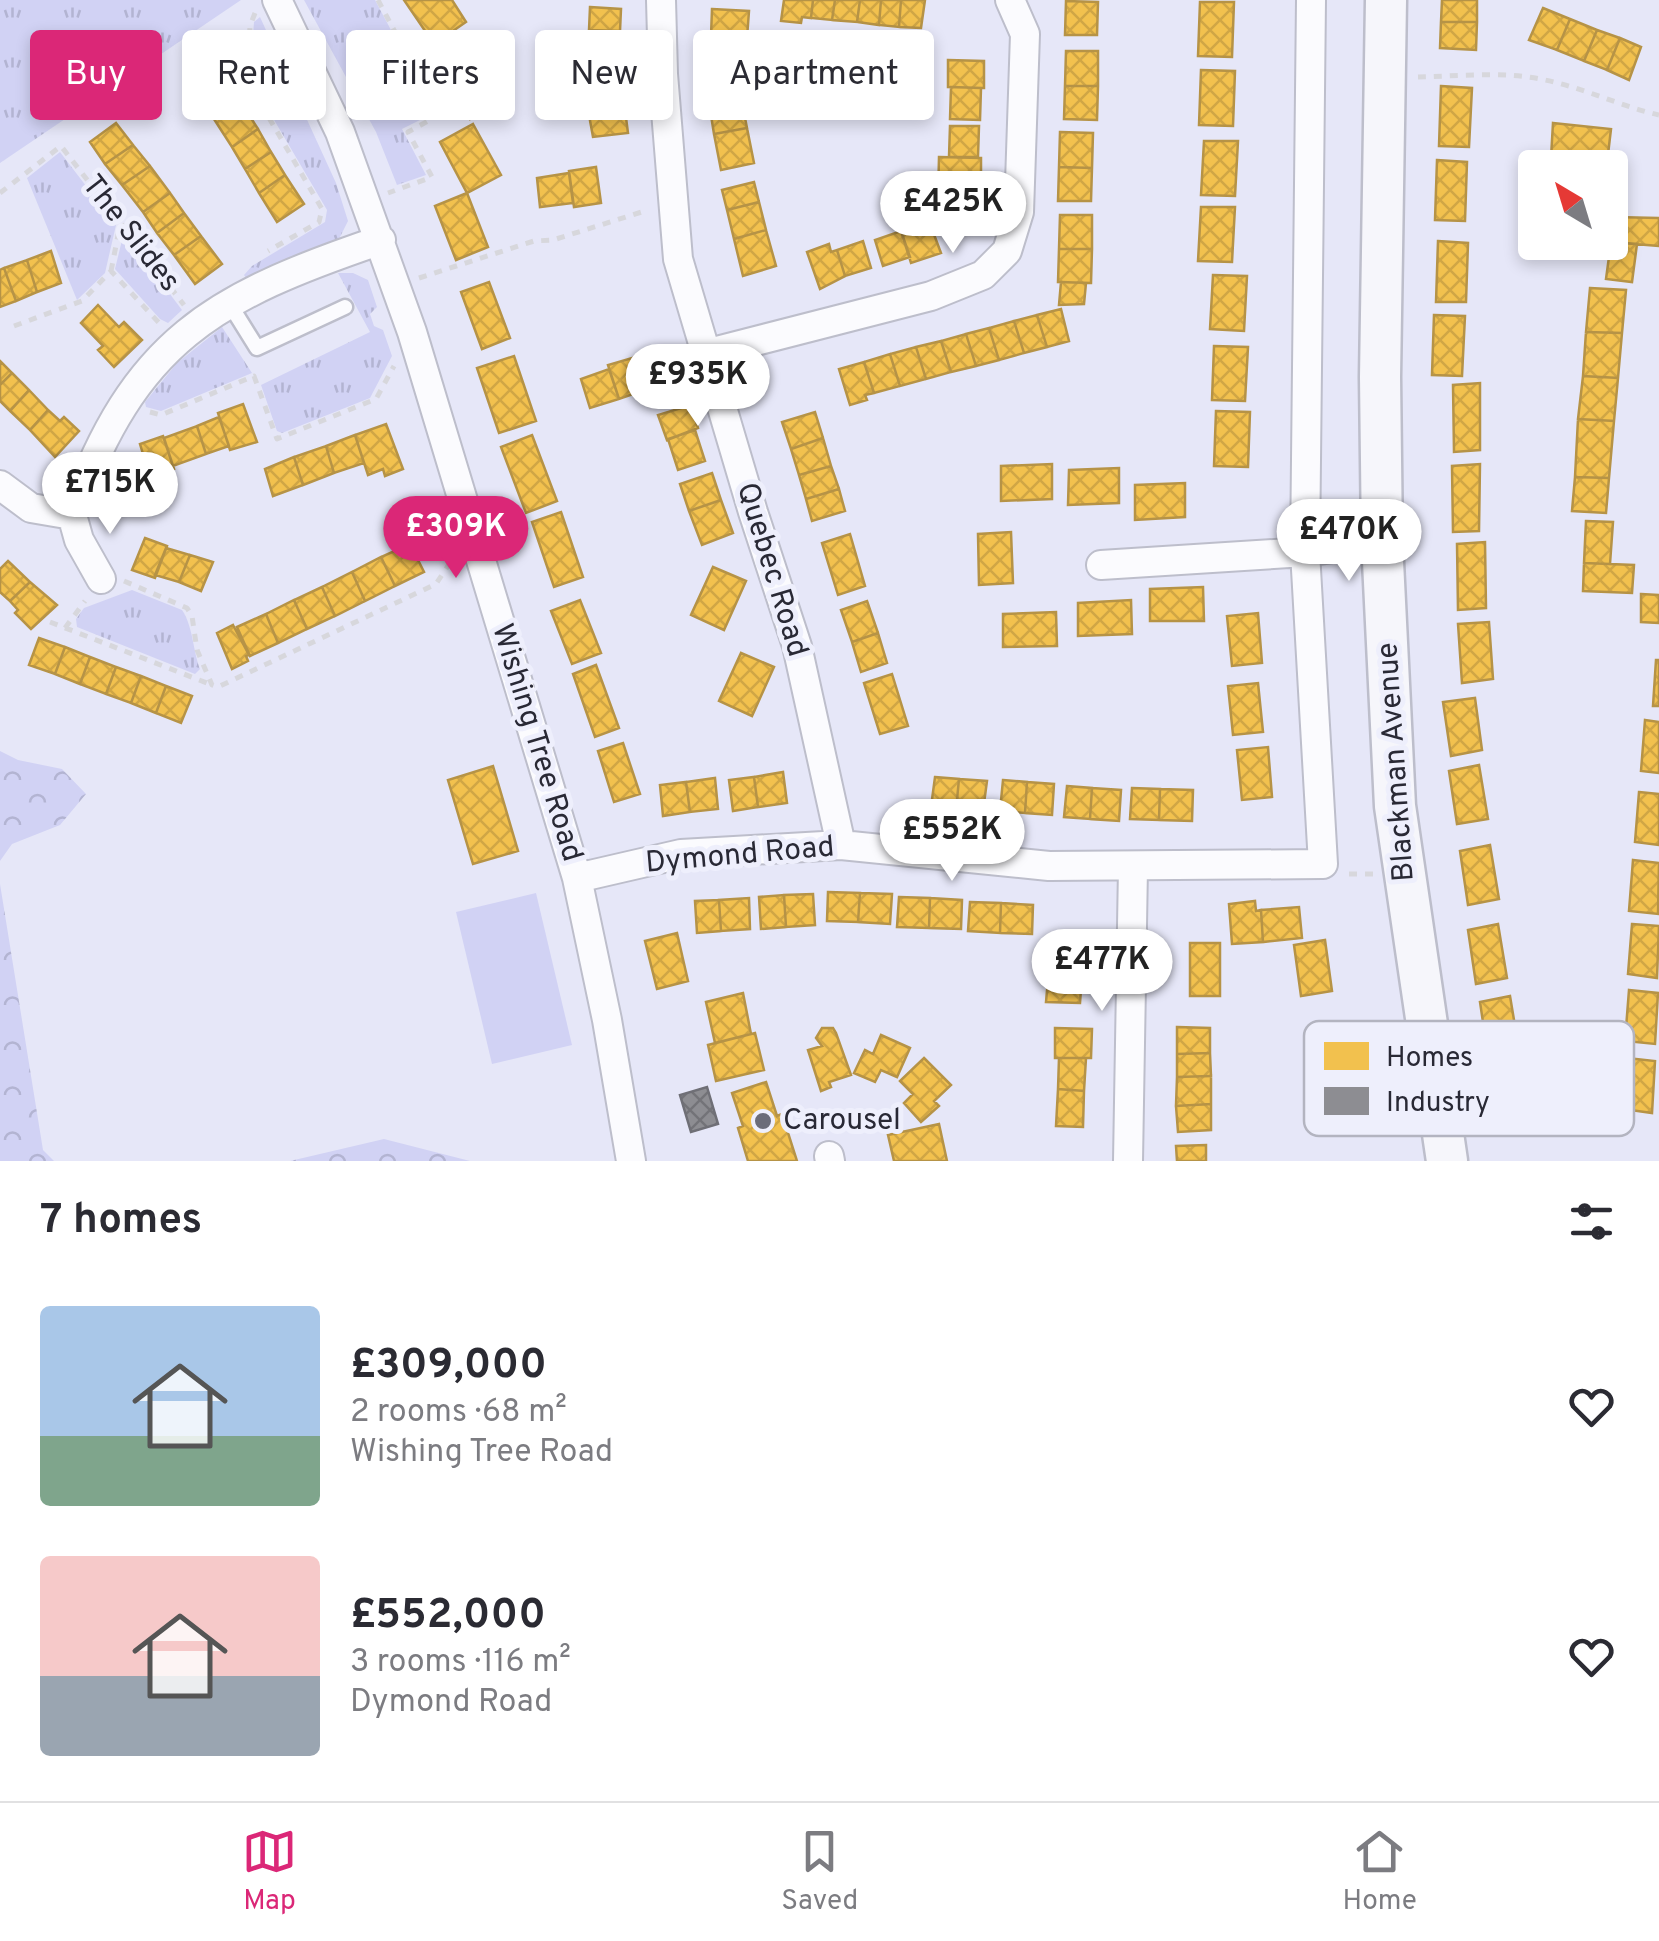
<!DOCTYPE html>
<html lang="en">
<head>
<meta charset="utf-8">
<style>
  :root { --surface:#fff; --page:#f2f2f3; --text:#2b2b33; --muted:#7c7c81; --line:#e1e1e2; --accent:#db2777 }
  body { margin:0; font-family:Overpass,sans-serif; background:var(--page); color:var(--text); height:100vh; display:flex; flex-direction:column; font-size:38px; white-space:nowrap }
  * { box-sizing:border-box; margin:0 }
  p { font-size:32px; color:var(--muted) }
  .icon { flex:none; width:55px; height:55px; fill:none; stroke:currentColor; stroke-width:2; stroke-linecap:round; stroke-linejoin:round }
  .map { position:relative; height:1161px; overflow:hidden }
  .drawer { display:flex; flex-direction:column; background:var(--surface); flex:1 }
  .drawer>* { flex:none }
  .hud { position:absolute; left:30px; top:30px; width:1000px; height:90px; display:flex; gap:20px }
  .needle { width:65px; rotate:322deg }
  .controls { position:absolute; left:1518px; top:150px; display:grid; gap:20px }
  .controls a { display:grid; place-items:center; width:110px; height:110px; border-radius:10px; background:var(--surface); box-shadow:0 5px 15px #0003; font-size:50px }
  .price { position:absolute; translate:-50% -85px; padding:0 22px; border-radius:35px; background:#fff; color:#222; font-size:32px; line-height:65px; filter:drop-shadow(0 2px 5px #0008) }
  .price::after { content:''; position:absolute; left:50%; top:60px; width:30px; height:22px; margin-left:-15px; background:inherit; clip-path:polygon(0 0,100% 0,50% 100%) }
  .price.active { background:var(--accent); color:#fff }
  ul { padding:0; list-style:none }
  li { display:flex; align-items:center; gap:30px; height:250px; padding:0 40px }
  li span { display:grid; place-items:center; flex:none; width:280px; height:200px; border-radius:10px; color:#555 }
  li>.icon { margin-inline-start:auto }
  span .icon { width:120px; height:120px; fill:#fffc; stroke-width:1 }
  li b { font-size:42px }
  h2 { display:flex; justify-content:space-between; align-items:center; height:120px; padding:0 40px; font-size:42px }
  .tag { padding:0 35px; border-radius:10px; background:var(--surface); box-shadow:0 5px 15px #0003; font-size:35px; line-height:90px }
  .tag.active { background:var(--accent); color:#fff }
  .dock { display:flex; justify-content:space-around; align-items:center; height:140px; border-top:2px solid var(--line); background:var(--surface); font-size:28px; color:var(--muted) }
  .dock a { display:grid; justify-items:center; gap:5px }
  .dock .active { color:var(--accent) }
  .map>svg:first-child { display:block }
  .grass { fill:url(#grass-tufts) }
  .forest { fill:url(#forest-crowns) }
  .garden { fill:#d1d2f4 }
  .homes { fill:url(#homes-cross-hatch); stroke:#b69346; stroke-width:2.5 }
  .industry { fill:url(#industry-cross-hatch); stroke:#6f6f76; stroke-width:2.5 }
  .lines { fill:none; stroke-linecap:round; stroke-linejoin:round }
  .lane-casing { stroke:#bdbecb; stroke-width:19 }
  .street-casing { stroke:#bdbecb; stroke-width:32 }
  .secondary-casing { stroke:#bdbecb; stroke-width:45 }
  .path { stroke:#d7d7dc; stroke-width:5; stroke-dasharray:8 8; stroke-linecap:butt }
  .lane { stroke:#fbfbfe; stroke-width:14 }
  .street { stroke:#fbfbfe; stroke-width:28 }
  .secondary { stroke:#f6f6fb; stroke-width:40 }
  .poi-dot { fill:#6b6c79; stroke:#eeeffc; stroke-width:4 }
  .labels { text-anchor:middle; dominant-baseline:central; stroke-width:10; stroke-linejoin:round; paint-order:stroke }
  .street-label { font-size:30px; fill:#292935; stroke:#eeeffc }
  .poi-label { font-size:30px; fill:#292935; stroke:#eeeffc; text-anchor:start }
  .key { fill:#eeeffc; stroke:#b3b4c0; stroke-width:2.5 }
  .key-label { font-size:28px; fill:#292935 }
</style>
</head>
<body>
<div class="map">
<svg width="1659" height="1161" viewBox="0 0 1659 1161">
  <defs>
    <pattern id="grass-tufts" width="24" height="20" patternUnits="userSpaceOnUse" patternTransform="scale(2.5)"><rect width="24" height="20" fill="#d1d2f4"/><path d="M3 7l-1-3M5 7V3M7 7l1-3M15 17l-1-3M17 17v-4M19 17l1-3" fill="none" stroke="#b3b4d2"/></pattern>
    <pattern id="forest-crowns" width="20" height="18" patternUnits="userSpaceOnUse" patternTransform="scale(2.5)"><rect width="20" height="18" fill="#d1d2f4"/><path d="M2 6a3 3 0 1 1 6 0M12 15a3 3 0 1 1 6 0" fill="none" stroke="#b3b4d2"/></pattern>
    <pattern id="homes-cross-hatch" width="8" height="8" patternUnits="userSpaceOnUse" patternTransform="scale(2.5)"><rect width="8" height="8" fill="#f2c14e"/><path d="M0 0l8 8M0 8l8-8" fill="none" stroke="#d0a645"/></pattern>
    <pattern id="industry-cross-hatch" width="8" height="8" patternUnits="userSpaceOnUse" patternTransform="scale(2.5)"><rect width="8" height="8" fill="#8d8d92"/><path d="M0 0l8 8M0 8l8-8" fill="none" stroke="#737378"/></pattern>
  </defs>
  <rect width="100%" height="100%" fill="#e6e7f8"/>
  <path class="grass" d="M0 0H241L0 163Z
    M304 0H375L433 109 430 115 402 129 426 175 397 185 376 132Z
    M260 17 336 183 348 221 339 239 246 278 244 275 252 266 325 222 327 210 250 79 254 22Z
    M60 152 116 225 105 273 77 300 27 178Z
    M123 236 127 237 182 310 168 323 160 319 115 269Z
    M338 273H353L368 280 377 307 370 314 374 326 383 330 392 356 370 398 282 433 277 431 261 385 370 332Z
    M222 327 252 373 161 411 146 407 145 402 177 363Z
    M132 590 182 610C193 626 193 651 200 669L195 674 77 627 76 619 84 608Z"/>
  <path class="forest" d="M0 751 18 760 62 769 86 794 60 825 12 844 0 861Z
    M0 884 43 1150 54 1161H0Z
    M384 1139 470 1161H290Z"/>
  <path class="garden" d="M536 893 572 1045 492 1064 456 912Z"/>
  <path class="homes" d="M404 0H452L466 22 434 44Z
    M784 0H813L811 18 802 17 801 23 781 21Z
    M813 0H835L832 20 811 18Z
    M835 0H860L857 22 832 20Z
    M860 0H881L879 25 857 22Z
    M881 0H901L899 27 879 25Z
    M901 0H925L921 28 899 27Z
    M1442 0H1477V22H1441Z
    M1066 1 1098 2 1097 35H1065Z
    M1200 2H1234L1232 57 1198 56Z
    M590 7 621 9 620 31 589 30Z
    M1543 8 1570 19 1557 50 1529 40Z
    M712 9 749 11 747 38 711 36Z
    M1570 19 1597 30 1584 61 1557 50Z
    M1441 22H1477L1476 50 1440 48Z
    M589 30 620 31 619 67 588 66Z
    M1597 30 1620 38 1607 70 1584 61Z
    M711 36 747 38 746 66 709 65Z
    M1620 38 1641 47 1629 80 1607 70Z
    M1066 51H1098V86H1065Z
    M469 52 498 103 470 119 441 68Z
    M212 56 226 78 200 96 186 73Z
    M948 60 984 61V88L948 87Z
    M709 65 746 66 744 94 708 92Z
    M1201 70 1235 71 1233 126 1199 125Z
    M618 76 623 111 595 114 590 80Z
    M226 78 240 101 214 119 200 96Z
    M1065 86H1098L1097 120 1064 119Z
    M1441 86 1472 88 1469 147 1439 146Z
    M951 87 981 88 980 120 950 119Z
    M240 101 258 129 232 147 214 119Z
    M742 103 747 128 714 134 710 109Z
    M625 110 628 133 593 137 589 115Z
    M116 123 133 145 105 164 90 142Z
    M1553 123 1611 129 1607 163 1551 158Z
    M473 124 501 175 467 193 440 142Z
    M950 126H979L978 157H949Z
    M747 128 754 163 721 170 714 134Z
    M258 129 271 152 245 169 232 147Z
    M1060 132 1093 133 1092 168 1059 167Z
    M1204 141H1238L1235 196 1201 195Z
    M133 145 150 166 122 185 105 164Z
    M271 152 285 175 259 193 245 169Z
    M939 157 981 158V186H961V201L938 200Z
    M1437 160 1467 162 1465 221 1435 220Z
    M150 166 170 193 143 212 122 185Z
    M596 167 601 203 574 207 569 171Z
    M1059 167 1092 168 1091 201H1058Z
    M569 173 573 203 540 207 537 178Z
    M285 175 304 204 277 222 259 193Z
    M754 182 759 202 727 210 722 190Z
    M170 193 184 213 157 233 143 212Z
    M467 193 488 247 456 260 435 206Z
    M759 202 766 230 734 239 727 210Z
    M1201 207H1235L1232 262 1198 261Z
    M184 213 201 236 174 255 157 233Z
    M1060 215H1092V249H1059Z
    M927 216 941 253 911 263 901 231 907 230 904 223Z
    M1614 217 1659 218V246L1611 242Z
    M766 230 776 266 743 276 734 239Z
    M901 231 910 257 883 266 875 240Z
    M201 236 222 264 195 284 174 255Z
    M863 241 871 268 845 276 837 250Z
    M1438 241 1468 243 1466 302H1436Z
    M1611 242 1637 244 1632 282 1606 279Z
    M829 244 831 252 837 250 845 276 820 289 807 252Z
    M1059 249H1092L1091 283 1058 282Z
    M51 251 61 283 37 292 27 260Z
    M27 260 37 292 16 301 4 268Z
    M4 268 16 301 0 307V270Z
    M1213 275 1247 276 1244 331 1210 329Z
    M489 282 510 338 482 349 461 292Z
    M1061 282 1086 283 1084 304 1059 305Z
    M1590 288 1626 290 1622 333 1586 332Z
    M98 305 119 327 124 322 142 340 114 367 98 350 103 346 81 323Z
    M1061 309 1069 341 1047 347 1037 315Z
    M1037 315 1047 347 1024 353 1014 321Z
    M1434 315 1465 316 1462 376 1432 375Z
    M1014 321 1024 353 999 360 989 328Z
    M989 328 999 360 976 366 966 334Z
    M1586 332 1622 333 1618 378 1583 376Z
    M966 334 976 366 951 372 941 341Z
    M941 341 951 372 926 379 916 347Z
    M1214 346 1248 347 1245 401 1212 400Z
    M916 347 926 379 900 386 890 354Z
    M890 354 900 386 874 393 864 362Z
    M514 356 536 421 499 433 477 368Z
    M632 358 642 391 619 399 608 365Z
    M0 361 12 373 0 385Z
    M864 362 874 393 865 395 867 400 850 405 839 369Z
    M609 369 619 399 590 408 581 379Z
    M12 373 29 390 10 411 0 401V385Z
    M1583 376 1618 378 1614 421 1578 419Z
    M1480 383V450L1454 452 1453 385Z
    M29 390 48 410 30 430 10 411Z
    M243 404 257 442 230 450 218 413Z
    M691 405 698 428 667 440 658 415Z
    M48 410 60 421 64 417 79 431 55 457 30 430Z
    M1216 411 1250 412 1248 467 1214 466Z
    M815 412 823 438 791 449 782 422Z
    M219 417 229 446 206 454 197 426Z
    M1578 419 1614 421 1609 478 1575 477Z
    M386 424 403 469 385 476 383 469 368 475 355 435Z
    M197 426 206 454 173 466 164 438Z
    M695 430 705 461 678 470 668 439Z
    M355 435 364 463 334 473 326 446Z
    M532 435 557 501 526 513 501 447Z
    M163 436 174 469 150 477 140 444Z
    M823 438 831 466 799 475 791 449Z
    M326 446 334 473 303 485 294 457Z
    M294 457 303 485 273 496 265 469Z
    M1052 464V499L1001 501V466Z
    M1480 464 1479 531 1453 532 1452 466Z
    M831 466 839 489 806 499 799 475Z
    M1119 468V503L1068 505 1069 470Z
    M712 473 721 500 689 511 680 484Z
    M1575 477 1609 478 1606 513 1572 511Z
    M1185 483V517L1135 520V485Z
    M839 489 845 511 812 521 806 499Z
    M721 500 733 533 702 545 689 511Z
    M561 512 583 577 554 587 532 522Z
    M1586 521 1613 522 1610 564 1584 563Z
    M1011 532 1013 583 979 585 978 534Z
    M850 534 865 586 838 595 822 543Z
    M145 538 167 546 155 578 132 570Z
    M1485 542 1486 608 1458 610 1457 544Z
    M410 544 424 572 395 586 381 557Z
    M166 548 190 555 179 582 155 575Z
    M190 555 213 562 201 591 179 582Z
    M381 557 395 586 365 601 352 572Z
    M8 561 30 582 10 601 0 592V569Z
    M1584 563 1634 565 1632 593 1583 591Z
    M713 567 746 581 724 630 691 615Z
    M352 572 365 601 335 616 322 587Z
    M30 582 57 605 31 629 15 613 18 610 10 601Z
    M322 587 335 616 307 629 294 600Z
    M1203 587 1204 621H1150V589Z
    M1641 594 1659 595V623L1641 622Z
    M294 600 307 629 278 643 266 614Z
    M580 600 601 653 572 664 551 611Z
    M1131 600 1132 634 1078 636V603Z
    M867 601 878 633 852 642 841 610Z
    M1056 612 1057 646 1003 647V614Z
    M1258 613 1262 663 1232 666 1227 616Z
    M266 614 278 643 250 656 237 627Z
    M1489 622 1493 679 1462 683 1458 624Z
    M233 625 249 655 246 656 248 661 232 669 217 633Z
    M878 633 887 663 861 672 852 642Z
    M39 638 65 647 55 674 29 665Z
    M65 647 90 657 80 684 55 674Z
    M741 653 774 667 752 716 719 701Z
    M90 657 116 667 106 694 80 684Z
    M1656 660H1659V706H1653Z
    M596 665 619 728 595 737 573 674Z
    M116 667 141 676 131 703 106 694Z
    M892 674 908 726 880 734 864 683Z
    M141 676 166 686 156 713 131 703Z
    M1258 683 1263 732 1233 735 1228 686Z
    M166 686 192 696 181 723 156 713Z
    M1475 698 1482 750 1451 756 1443 702Z
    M1645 720 1659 722V773L1641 771Z
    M623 743 640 794 614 802 598 751Z
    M1268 747 1272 797 1242 800 1237 750Z
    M1479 765 1488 819 1457 824 1449 771Z
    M493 766 518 851 473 864 448 780Z
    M783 772 787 803 758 807 754 777Z
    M754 777 758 807 733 811 729 780Z
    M935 777 959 779 956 810 931 807Z
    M715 778 718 809 690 812 686 782Z
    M959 779 987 781 983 811 956 810Z
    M1003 780 1027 782 1025 813 1000 811Z
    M686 782 690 812 663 816 660 785Z
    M1027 782 1054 784 1052 815 1025 813Z
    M1067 786 1092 788 1090 819 1064 817Z
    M1092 788 1121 790 1119 821 1090 819Z
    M1132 788 1160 789 1159 820 1130 819Z
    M1160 789 1193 790 1192 821 1159 820Z
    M1639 792 1659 794V845L1635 842Z
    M1490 845 1499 899 1468 905 1460 851Z
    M1633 860 1659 863 1658 914 1629 911Z
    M828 892 860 893 858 922 827 921Z
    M860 893 892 894 890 924 858 922Z
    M813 894 815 925 786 927 784 895Z
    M784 895 786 927 761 929 759 897Z
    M899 897 930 898 929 928 897 927Z
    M749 898 750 929 721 931 719 900Z
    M930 898 962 900 961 929 929 928Z
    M719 900 721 931 697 933 695 901Z
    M1255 901 1256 911 1261 910 1263 942 1232 944 1229 904Z
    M970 902 1001 903 1000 933 968 931Z
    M1001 903 1033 905 1032 934 1000 933Z
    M1299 907 1302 938 1263 942 1261 910Z
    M1498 924 1507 978 1476 984 1468 930Z
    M1632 924 1659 926 1657 978 1628 974Z
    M677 933 688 981 657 989 645 941Z
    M1052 934 1085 936 1080 1003 1046 1002Z
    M1325 940 1332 991 1301 996 1294 945Z
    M1190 943H1220V996H1190Z
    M1629 990 1658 993 1655 1044 1625 1041Z
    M743 993 751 1034 715 1043 706 1002Z
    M1510 996 1519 1050 1488 1056 1480 1002Z
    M1177 1027 1210 1028V1053L1177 1054Z
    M822 1028H833L836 1033 851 1075 829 1082 831 1087 821 1091 808 1050 822 1046 816 1038Z
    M1055 1028 1092 1029 1091 1058H1055Z
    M755 1033 764 1070 716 1081 708 1045Z
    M881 1035 910 1048 897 1077 881 1070 875 1082 854 1073 865 1050 873 1054Z
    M1210 1053 1211 1076 1177 1077V1054Z
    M924 1058 951 1085 934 1101 939 1106 921 1122 904 1103 913 1094 900 1081Z
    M1059 1058H1086L1084 1091 1058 1089Z
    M1627 1058 1655 1061 1652 1113 1623 1109Z
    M1211 1076V1104L1176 1106 1177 1077Z
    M766 1082 777 1116 782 1114 797 1161H748L738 1128 743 1126 732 1093Z
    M1058 1089 1084 1091 1083 1127 1056 1126Z
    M1211 1104V1130L1178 1132 1176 1106Z
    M939 1124 947 1161H894L888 1135Z
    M1206 1145V1161H1177L1176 1146Z"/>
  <path class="industry" d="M707 1087 718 1124 691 1132 680 1095Z"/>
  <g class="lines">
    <g class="lane-casing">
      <path id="lane" d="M229 303 257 348 345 307"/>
    </g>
    <g class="street-casing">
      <path id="street" d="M277 0 340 132 412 332 577 878 607 1020 631 1161
        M661 0 663 74 678 259 753 512 797 646 841 845
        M705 354 931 296 983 275 1007 251 1019 212 1025 34 1010 0
        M0 485 31 508 72 515C134 340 213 297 381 240
        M72 515 79 540 101 579
        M1101 565 1305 552 1382 541
        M577 878 681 854 841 845 1049 866 1323 864 1305 552 1311 0
        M829 1156 830 1161
        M1128 1161 1133 867"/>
    </g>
    <g class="secondary-casing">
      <path id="secondary" d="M1386 0 1380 377 1382 541 1395 806 1447 1161"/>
    </g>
    <path class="path" d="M378 0 439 115 408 132 432 177 388 193
      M255 13 250 26 247 80 322 209 319 222 268 251
      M1418 77C1460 76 1505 71 1545 80 1584 88 1620 106 1659 115
      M0 193 61 146 184 305
      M111 271 120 225
      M419 278 534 241 553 240 648 210
      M14 326 82 301 111 271 161 325
      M150 412 161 415 254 376 277 439 376 399 394 366
      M124 581 187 608 192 616 197 650 212 685 218 687 436 584 453 558
      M50 622 212 685
      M65 628 85 601
      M1349 874H1373"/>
    <use href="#lane" class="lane"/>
    <use href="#street" class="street"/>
    <use href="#secondary" class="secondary"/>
  </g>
  <circle class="poi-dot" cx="763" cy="1121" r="10"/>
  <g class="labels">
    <g class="street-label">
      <text transform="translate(130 234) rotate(52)">The Slides</text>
      <text transform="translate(771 570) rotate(73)">Quebec Road</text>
      <text transform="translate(536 743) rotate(73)">Wishing Tree Road</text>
      <text transform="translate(1397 762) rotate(-94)">Blackman Avenue</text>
      <text transform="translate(740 856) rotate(-5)">Dymond Road</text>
    </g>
    <g class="poi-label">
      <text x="783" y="1121">Carousel</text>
    </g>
  </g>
  <rect x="1304" y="1021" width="330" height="115" rx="15" class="key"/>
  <rect x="1324" y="1042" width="45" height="28" fill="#f2c14e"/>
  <rect x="1324" y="1087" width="45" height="28" fill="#8d8d92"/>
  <g class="key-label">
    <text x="1386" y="1066">Homes</text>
    <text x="1386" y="1111">Industry</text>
  </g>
</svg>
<div class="controls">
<a><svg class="needle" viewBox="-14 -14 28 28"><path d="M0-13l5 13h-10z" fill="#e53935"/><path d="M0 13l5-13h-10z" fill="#7c7c81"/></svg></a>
</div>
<b class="price" style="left:953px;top:256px">£425K</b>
<b class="price" style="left:698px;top:429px">£935K</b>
<b class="price" style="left:110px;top:537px">£715K</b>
<b class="price active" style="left:456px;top:581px">£309K</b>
<b class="price" style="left:1349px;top:584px">£470K</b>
<b class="price" style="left:952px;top:884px">£552K</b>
<b class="price" style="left:1102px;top:1014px">£477K</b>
<div class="hud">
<a class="tag active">Buy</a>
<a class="tag">Rent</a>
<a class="tag">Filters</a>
<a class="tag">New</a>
<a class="tag">Apartment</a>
</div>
</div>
<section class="drawer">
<h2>7 homes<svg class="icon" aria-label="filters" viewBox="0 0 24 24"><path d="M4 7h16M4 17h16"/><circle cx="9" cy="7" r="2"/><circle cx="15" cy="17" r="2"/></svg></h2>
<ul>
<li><span style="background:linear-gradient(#a9c7e8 65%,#7fa58c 0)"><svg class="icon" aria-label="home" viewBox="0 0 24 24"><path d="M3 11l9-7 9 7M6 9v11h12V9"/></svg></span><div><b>£309,000</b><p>2 rooms · 68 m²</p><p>Wishing Tree Road</p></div><svg class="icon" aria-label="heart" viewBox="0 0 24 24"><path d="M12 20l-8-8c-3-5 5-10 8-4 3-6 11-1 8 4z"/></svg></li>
<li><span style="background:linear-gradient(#f6c9c9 60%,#9aa5b1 0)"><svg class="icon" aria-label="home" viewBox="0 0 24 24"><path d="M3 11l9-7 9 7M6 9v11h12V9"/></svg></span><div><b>£552,000</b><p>3 rooms · 116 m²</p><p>Dymond Road</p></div><svg class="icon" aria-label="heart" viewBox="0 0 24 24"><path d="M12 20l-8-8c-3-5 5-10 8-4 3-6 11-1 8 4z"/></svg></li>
</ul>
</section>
<nav class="dock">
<a class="active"><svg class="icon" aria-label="map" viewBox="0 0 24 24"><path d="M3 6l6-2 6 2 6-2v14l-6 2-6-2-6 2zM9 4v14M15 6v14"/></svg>Map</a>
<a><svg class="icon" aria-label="saved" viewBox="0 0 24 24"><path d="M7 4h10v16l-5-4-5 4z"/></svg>Saved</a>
<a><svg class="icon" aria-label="home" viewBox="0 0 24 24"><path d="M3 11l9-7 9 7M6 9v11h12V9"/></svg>Home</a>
</nav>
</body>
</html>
